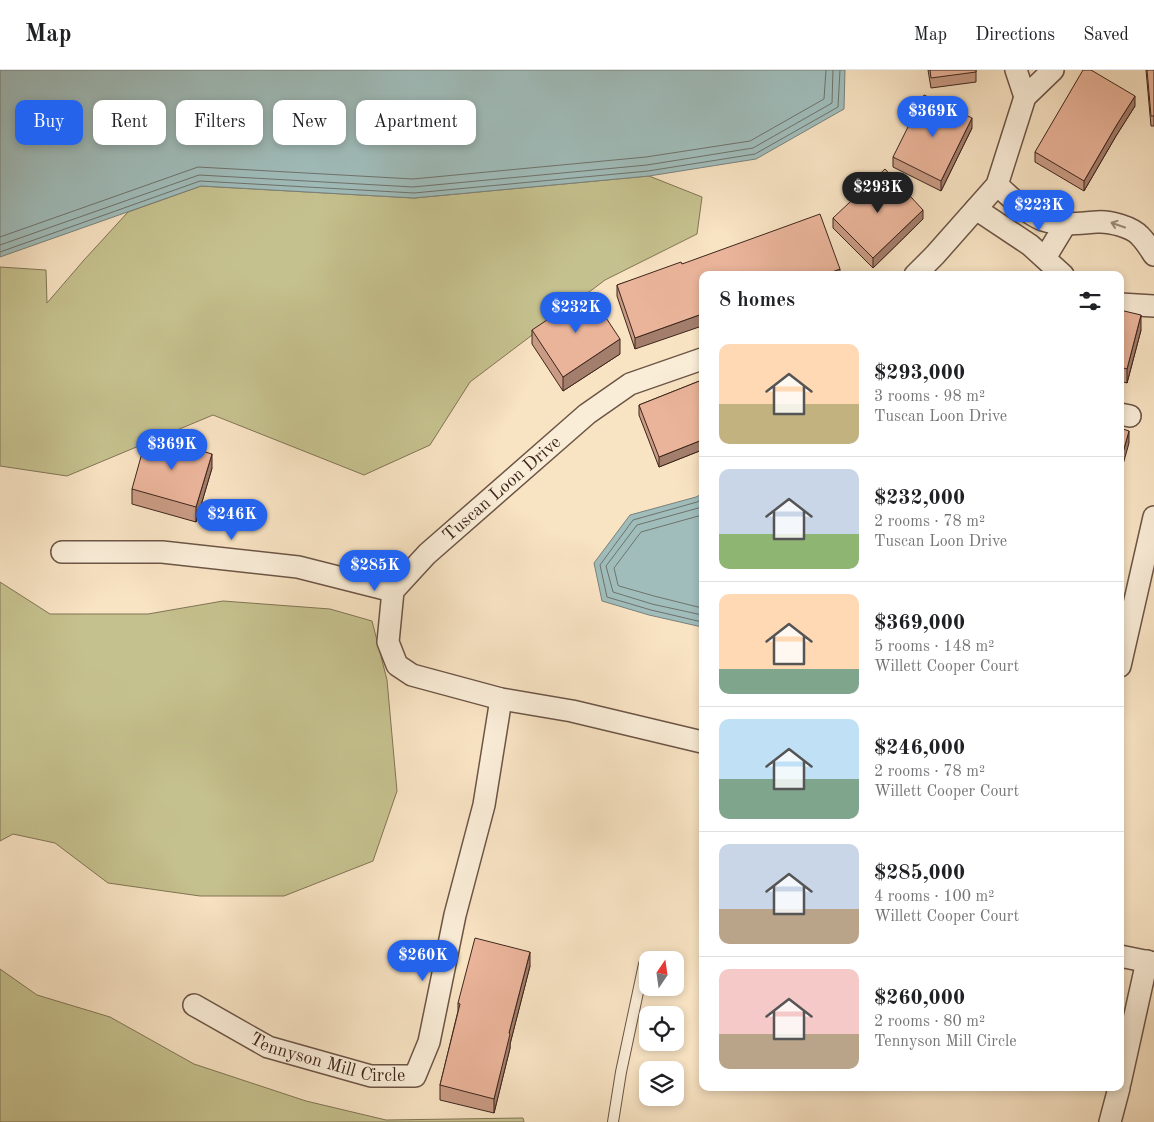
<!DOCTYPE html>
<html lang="en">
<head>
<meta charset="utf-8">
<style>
  :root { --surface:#fff; --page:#f2f2f2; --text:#202124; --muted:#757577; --line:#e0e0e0; --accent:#2563eb }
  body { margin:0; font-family:"Old Standard TT",serif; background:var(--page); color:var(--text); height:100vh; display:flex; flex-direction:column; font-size:19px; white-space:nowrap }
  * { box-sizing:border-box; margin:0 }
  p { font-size:16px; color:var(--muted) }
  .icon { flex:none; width:28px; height:28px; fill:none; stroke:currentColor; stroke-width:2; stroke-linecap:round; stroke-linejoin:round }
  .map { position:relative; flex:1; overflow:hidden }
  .side { position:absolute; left:699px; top:201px; width:425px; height:820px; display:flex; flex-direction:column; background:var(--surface); border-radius:10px; box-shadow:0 2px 8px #0003 }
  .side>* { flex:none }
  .hud { position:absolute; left:15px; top:30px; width:475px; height:45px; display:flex; gap:10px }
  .needle { width:32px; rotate:13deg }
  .fabs { position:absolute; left:639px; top:881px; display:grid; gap:10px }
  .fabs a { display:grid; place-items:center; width:45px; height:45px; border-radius:10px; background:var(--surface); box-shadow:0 2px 8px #0003; font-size:25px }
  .price { position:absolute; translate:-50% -42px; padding:0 11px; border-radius:18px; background:var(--accent); color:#fff; font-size:16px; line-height:32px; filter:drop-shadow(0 1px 2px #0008) }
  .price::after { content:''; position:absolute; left:50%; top:30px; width:15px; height:11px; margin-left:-8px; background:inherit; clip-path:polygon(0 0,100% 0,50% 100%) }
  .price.active { background:#222; color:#fff }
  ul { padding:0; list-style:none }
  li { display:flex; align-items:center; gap:15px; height:125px; padding:0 20px }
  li+li { border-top:1px solid var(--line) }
  li span { display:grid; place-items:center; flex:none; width:140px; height:100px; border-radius:10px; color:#555 }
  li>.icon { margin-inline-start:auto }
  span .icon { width:60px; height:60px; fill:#fffc; stroke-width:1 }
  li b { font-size:21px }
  h2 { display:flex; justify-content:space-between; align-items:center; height:60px; padding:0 20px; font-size:21px }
  .pill { padding:0 18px; border-radius:10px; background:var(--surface); box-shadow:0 2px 8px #0003; font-size:18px; line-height:45px }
  .pill.active { background:var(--accent); color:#fff }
  header { display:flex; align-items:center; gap:30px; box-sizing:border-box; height:70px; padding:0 25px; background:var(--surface); border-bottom:1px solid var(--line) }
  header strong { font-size:24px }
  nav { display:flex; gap:28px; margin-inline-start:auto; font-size:18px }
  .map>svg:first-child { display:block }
  .green { fill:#c5c18e; stroke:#827456 }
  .water { fill:#a0bdbb; stroke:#79817c }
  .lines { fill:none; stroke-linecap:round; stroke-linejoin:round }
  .shore { stroke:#6f726c; stroke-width:1 }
  .lane-casing { stroke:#6c5546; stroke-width:12 }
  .street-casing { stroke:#6c5546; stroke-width:24 }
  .lane { stroke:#faedd8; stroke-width:10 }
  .street { stroke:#faedd8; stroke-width:21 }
  .wall { fill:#c99b84; stroke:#3e261d }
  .shaded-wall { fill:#a47e6c; stroke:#3e261d }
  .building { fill:#eab49a; stroke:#3e261d }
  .oneway { stroke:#9c8a7a }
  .labels { text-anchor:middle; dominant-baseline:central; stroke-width:4; stroke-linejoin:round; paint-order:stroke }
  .street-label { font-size:18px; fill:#3e261d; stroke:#faedd8 }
</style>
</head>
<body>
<header>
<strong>Map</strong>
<nav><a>Map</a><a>Directions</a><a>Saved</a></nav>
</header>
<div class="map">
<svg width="1154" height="1052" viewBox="0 0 1154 1052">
  <rect width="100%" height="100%" fill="#f8e3c3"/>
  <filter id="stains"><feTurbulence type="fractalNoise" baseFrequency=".004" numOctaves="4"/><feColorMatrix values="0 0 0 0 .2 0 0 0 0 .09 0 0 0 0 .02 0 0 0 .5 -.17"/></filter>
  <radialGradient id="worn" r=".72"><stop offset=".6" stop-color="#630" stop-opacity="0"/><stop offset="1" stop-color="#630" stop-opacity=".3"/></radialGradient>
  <path class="green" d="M649 106 702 127 697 164 605 210 470 312 430 375 364 405 213 345 67 406 0 396V197L46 200 47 233 84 190 128 142 201 116 414 128Z
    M0 512 50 544H148L223 531 330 539 372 551 387 610 397 721 373 791 284 826H200L108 813 55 773 13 764 0 771Z
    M0 899 37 925 110 947 194 994 306 1031 386 1050 523 1048 524 1052H0Z"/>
  <path class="water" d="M0 0H845L844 39 756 89 649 106 414 128 201 116 0 187Z
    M702 424V557L649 545 602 531 594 493 630 445 696 427Z"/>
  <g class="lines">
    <path class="shore" d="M0 167 198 97 413 109 646 87 750 71 824 29 826 0
      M0 175 199 105 413 117 647 95 753 78 832 33 833 0
      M0 182 200 111 414 123 648 101 755 84 838 37 840 0
      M702 429 697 432 633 450 600 495 607 527 651 540 702 552
      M702 437 637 455 606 496 613 522 652 534 702 545
      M702 445 641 462 614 498 618 515 619 516 654 526 702 538"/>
    <g class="lane-casing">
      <path id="lane" d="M613 1052 621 1002 644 894"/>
    </g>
    <g class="street-casing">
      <g id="street">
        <path d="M1016 0 1025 27"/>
        <path d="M997 115C1011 127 1025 143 1043 150 1062 156 1079 153 1097 152 1110 151 1132 157 1140 166 1146 172 1150 179 1154 185"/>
        <path d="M976 139 1030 175 1063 205"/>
        <path d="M1045 188 1065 155"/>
        <path d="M915 205 935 185 997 115 1025 27 1053 0"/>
        <path d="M1120 234 1154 236"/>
        <path d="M702 289 630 314 587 344 427 484 393 521 388 572 397 595 412 605 501 629 572 641 702 672"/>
        <path d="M1120 344 1130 346"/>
        <path d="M62 482H162L298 497 393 521"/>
        <path d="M1120 596 1154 447"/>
        <path d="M1120 886 1154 893"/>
        <path id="s1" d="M194 935 268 977 371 1006H415L429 972 455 845 484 735 501 629"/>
        <path d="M1120 1013 1147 891"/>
        <path d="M1110 1052 1119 1018"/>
      </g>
    </g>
    <use href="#lane" class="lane"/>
    <use href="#street" class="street"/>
  </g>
  <path class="wall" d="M928 0H976V12L931 18Z
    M1146 0H1154V56H1151Z
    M1135 36 1116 66 1084 121 1035 92V82Z
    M972 58 941 121 893 97V87Z
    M833 148 923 149 873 198 833 158Z
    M682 194 840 205H702L635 279 617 226V215Z
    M1120 240 1141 260 1127 313 1120 311Z
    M532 260 620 284 563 321 532 274Z
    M702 310V380L659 397 639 345V335Z
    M212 398 196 452 132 434V419Z
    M530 896 510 974V978L494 1043 440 1030V1015L458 941V933Z"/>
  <path class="shaded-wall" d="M1135 26V36L1116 66 1084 121V111L1116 56Z
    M972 48V58L941 121V111Z
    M923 140V149L873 198V188Z
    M840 199V205H824Z
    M702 244V256L635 279V268Z
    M1141 245V260L1127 313V299Z
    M620 269V284L563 321V307Z
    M1129 361V373L1120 405V393Z
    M702 370V380L659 397V387Z
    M212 384V398L196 452V437Z
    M530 882V896L510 974V978L494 1043V1029L509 963Z"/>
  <path class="building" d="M930 0H976V2L931 8Z
    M1083 0H1091L1135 26 1116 56 1084 111 1035 82Z
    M1147 0H1154V46H1151Z
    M924 25 972 48 941 111 893 87Z
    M885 99 923 140 873 188 833 148Z
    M820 144 840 199 824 205H702V244L635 268 617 215 681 192 682 194Z
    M589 222 620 269 563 307 532 260Z
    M1120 240 1141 245 1127 299 1120 297Z
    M702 310V370L659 387 639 335Z
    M1120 358 1129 361 1120 393Z
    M147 365 212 384 196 437 132 419Z
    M475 868 530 882 509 963 510 964 494 1029 440 1015 460 934 458 933Z"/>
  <defs><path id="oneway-shaft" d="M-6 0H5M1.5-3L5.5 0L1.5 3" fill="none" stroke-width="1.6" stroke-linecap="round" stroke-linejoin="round" transform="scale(1.25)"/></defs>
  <use class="oneway" href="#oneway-shaft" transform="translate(1118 155) rotate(-161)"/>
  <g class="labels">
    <g class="street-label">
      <text transform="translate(502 419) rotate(-41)">Tuscan Loon Drive</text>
      <text stroke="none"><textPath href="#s1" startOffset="146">Tennyson Mill Circle</textPath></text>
    </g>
  </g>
  <rect width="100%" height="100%" filter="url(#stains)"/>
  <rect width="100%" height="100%" fill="url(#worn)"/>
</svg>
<div class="fabs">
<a><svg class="needle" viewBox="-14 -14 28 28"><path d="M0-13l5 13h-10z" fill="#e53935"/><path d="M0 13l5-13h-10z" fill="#757577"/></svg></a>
<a><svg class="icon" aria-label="locate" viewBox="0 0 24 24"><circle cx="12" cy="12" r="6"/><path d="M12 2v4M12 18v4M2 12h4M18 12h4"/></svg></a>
<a><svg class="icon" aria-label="layers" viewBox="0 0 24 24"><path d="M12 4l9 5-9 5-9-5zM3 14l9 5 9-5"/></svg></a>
</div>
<b class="price" style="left:933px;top:68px">$369K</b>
<b class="price active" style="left:878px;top:144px">$293K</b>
<b class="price" style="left:1039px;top:162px">$223K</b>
<b class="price" style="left:576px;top:264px">$232K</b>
<b class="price" style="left:172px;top:401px">$369K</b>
<b class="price" style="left:232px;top:471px">$246K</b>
<b class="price" style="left:375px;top:522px">$285K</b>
<b class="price" style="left:423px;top:912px">$260K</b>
<div class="hud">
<a class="pill active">Buy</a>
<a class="pill">Rent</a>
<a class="pill">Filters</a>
<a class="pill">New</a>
<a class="pill">Apartment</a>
</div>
<section class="side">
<h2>8 homes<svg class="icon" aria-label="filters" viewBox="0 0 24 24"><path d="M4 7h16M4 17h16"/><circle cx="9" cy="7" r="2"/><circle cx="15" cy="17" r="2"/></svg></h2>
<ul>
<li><span style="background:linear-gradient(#ffd9b3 60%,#c2b280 0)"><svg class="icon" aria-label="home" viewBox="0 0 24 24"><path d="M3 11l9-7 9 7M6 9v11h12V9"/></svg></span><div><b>$293,000</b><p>3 rooms · 98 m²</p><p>Tuscan Loon Drive</p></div></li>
<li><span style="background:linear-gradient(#c9d6e8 65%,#8fb573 0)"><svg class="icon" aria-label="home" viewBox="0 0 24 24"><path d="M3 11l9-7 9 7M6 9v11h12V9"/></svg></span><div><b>$232,000</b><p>2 rooms · 78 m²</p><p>Tuscan Loon Drive</p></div></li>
<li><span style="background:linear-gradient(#ffd9b3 75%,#7fa58c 0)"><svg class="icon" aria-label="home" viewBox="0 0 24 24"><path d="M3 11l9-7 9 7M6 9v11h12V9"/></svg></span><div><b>$369,000</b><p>5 rooms · 148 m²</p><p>Willett Cooper Court</p></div></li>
<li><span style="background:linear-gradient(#bfe0f5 60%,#7fa58c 0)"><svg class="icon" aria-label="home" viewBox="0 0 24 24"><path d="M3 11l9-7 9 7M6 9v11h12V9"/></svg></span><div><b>$246,000</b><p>2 rooms · 78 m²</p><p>Willett Cooper Court</p></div></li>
<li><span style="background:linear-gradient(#c9d6e8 65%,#b9a48a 0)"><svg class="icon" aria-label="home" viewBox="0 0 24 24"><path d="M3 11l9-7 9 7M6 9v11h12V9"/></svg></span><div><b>$285,000</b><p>4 rooms · 100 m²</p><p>Willett Cooper Court</p></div></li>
<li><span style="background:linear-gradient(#f6c9c9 65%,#b9a48a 0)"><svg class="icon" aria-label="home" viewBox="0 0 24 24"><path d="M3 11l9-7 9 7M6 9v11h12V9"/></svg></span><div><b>$260,000</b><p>2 rooms · 80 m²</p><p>Tennyson Mill Circle</p></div></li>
</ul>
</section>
</div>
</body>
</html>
